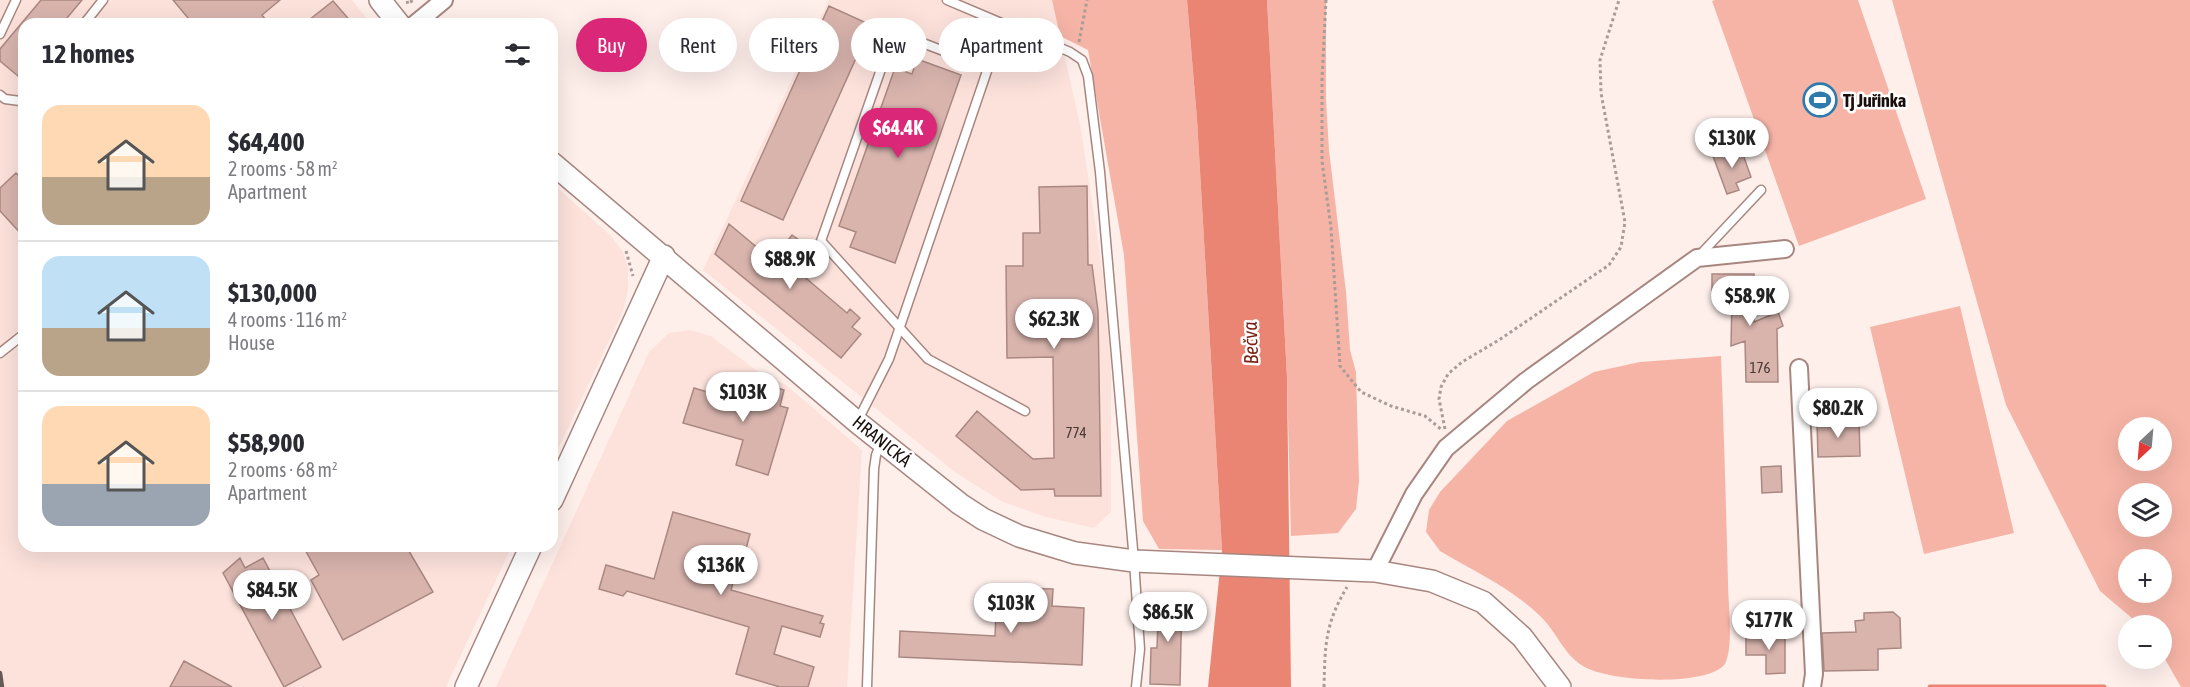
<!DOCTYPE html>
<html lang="en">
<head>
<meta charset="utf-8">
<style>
  :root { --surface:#fff; --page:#f2f2f3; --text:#2b2b33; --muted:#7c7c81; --line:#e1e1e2; --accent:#db2777 }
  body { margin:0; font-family:"Asap Condensed",sans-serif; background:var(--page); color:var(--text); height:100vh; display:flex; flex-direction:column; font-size:22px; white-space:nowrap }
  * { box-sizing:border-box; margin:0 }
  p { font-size:20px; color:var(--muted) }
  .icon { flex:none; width:33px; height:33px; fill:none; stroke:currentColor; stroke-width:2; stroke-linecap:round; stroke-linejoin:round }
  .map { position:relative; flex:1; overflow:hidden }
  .side { position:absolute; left:18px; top:18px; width:540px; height:534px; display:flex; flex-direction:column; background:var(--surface); border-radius:18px; box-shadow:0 6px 24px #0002 }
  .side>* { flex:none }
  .top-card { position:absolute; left:576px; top:18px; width:570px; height:54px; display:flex; gap:12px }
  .needle { width:39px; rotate:206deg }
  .controls { position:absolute; left:2118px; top:417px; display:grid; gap:12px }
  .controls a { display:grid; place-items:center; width:54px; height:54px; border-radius:50%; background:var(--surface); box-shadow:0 6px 24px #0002; font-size:30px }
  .price { position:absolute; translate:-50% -51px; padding:0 14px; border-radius:21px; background:#fff; color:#222; font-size:20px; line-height:39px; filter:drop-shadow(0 2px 3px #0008) }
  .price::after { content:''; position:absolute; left:50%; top:36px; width:18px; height:14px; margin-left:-9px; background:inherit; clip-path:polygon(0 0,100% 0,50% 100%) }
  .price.active { background:var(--accent); color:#fff }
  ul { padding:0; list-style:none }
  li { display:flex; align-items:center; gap:18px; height:150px; padding:0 24px }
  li+li { border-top:2px solid var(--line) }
  li span { display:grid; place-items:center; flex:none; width:168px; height:120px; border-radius:18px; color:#555 }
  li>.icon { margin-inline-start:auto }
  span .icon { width:72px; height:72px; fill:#fffc; stroke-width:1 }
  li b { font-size:26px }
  h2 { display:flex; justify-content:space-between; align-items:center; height:72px; padding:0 24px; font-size:26px }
  .pill { padding:0 21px; border-radius:27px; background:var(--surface); box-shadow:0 6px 24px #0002; font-size:21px; line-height:54px }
  .pill.active { background:var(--accent); color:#fff }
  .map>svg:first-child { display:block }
  .built { fill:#fde2dc }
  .green { fill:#f6b4a6; fill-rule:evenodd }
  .water { fill:#e98572 }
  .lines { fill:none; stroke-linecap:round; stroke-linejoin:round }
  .stream { stroke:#e98572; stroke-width:5 }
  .building { fill:#d8b4ad; stroke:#aa8882; stroke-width:1.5 }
  .service-casing { stroke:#a88680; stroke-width:11 }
  .minor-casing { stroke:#a88680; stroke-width:20 }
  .tertiary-casing { stroke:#a88680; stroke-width:24 }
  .path { stroke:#a99b98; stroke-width:3; stroke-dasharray:3 3; stroke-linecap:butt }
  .service { stroke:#fff; stroke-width:8 }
  .minor { stroke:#fff; stroke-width:16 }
  .tertiary { stroke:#fff; stroke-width:21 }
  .rail { stroke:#665a57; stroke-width:4.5 }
  .labels { text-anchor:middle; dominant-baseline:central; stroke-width:5; stroke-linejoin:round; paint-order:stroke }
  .number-label { font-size:15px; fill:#493834 }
  .poi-label { font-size:18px; font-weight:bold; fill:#190e0b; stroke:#fff; text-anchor:start }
  .street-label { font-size:18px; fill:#190e0b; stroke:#fff }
  .water-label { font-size:20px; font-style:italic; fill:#7b2214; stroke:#fff }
</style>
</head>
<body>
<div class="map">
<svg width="2190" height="687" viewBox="0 0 2190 687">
  <rect width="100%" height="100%" fill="#feefeb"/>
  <path class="built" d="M0 0H352L371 24H24V546H512L446 687H0Z
    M829 0H1052L1081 129 1103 275 1111 370V512L1094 528 1046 517 1003 502 956 473 703 270Z
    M552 183 611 236 623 252 628 268V291L623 311 552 462Z
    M690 330 711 336 761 374 785 384 862 450 847 687H496L649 352 669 333Z"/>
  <path class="green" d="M1052 0H1187L1197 119 1222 550 1159 549 1143 521 1124 255 1088 50 1060 36Z
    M1267 0H1326V100L1329 150 1346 292 1350 350 1356 372 1359 481 1356 509 1338 533 1291 536 1287 378Z
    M1715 0H1858L1926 199 1799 246 1712 1Z
    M1892 0H2190V687H2181L2162 654V626L2140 625 2100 591 2006 405ZM2128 428H2162V460H2128ZM2128 494H2162V526H2128ZM2128 560H2162V592H2128Z
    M1960 306 2014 533 1924 554 1870 327Z
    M1721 356C1724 431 1726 508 1728 582 1728 604 1734 645 1725 664 1708 687 1608 682 1583 666 1562 653 1556 630 1539 615 1510 587 1473 571 1440 551L1426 532 1429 510 1440 492 1507 421 1594 372 1640 362Z"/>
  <path class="water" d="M1187 0H1267L1287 378 1291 687H1208L1222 550 1197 119Z"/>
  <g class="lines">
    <path class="stream" d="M1930 687H2104"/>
  </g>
  <path class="building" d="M41 0H82L62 24H24V81L0 61V49Z
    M173 0H280L262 15 269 24H193Z
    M333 1 353 24H304Z
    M829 6 871 25 783 220 741 201Z
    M917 59 961 75 895 263 850 247 856 232 839 226 895 68 912 74Z
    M1740 146 1751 177 1736 183 1739 190 1727 194 1713 156Z
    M16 173 24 181V237L0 211V188Z
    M1087 186 1088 265H1092L1098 311 1101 496H1055L1054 489 1021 490 956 436 977 411 1033 459 1054 458 1053 357 1007 358 1006 266H1023V233H1040L1039 187Z
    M729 224 772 260 792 235 803 243 787 262 847 313 850 309 860 318 852 327 861 334 841 358 715 254Z
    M1712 274H1754V322L1778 312 1783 326 1777 329 1778 382H1746L1745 341 1731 346 1732 297H1712Z
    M760 383 784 390 780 406 788 408 768 475 736 465 743 440 683 423 694 388 753 406Z
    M1859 421 1860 456 1818 457 1817 422Z
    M1781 466 1782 492 1762 493 1761 467Z
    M673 512 750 534 742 564 738 563 731 590 823 616 820 623 824 624 820 637 782 626 774 654 814 667 808 687H780L736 674 749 627 627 591 623 596 599 589 606 565 654 579Z
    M303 546H406L433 592 343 640 311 580 319 575Z
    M240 558 245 568 263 558 321 667 284 687 223 573Z
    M997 587 1053 589 1052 606 1084 608 1082 665 899 657 900 631 995 636Z
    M1159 596H1182L1180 685 1150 684 1151 648H1157Z
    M1893 612 1900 618 1901 648 1878 649V670L1824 671 1822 633 1856 632 1855 621 1864 620V613Z
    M1785 635V673L1766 674V655H1746V636Z
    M184 661 232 687H170Z"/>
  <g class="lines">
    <g class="service-casing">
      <path id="service" d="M947 0 1070 52 1082 60 1088 76 1100 172 1134 561 1140 649 1136 687
        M84 24 103 0
        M0 34 16 0
        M988 68 894 32 821 241 928 359 1025 411
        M0 95 5 99 20 101 24 96
        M1699 256 1761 190
        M0 353 24 334
        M857 422 889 359 1003 24
        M867 687 874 469 876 455 881 443"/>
    </g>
    <g class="minor-casing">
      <path id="minor" d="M415 24 444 0
        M1799 368 1814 674 1812 687
        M1375 571 1414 494 1446 448 1526 381 1697 258 1785 249"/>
    </g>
    <g class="tertiary-casing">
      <path id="tertiary" d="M380 0 399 24
        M552 163 857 422 960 504 983 519 1019 536 1075 553 1134 561 1375 571 1432 581 1483 602 1522 637 1560 687
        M552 500 664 256
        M466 687 531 546"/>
    </g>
    <path class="path" d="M1326 0 1322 80V161L1331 228 1340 366 1361 392 1391 406 1425 416 1442 430
      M407 1 408 4 413 0
      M1079 42 1087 0
      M626 251 633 276
      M1445 429 1439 399 1441 387 1448 374 1462 362 1499 340 1609 265 1621 247 1625 222 1601 93 1600 60 1619 0
      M1324 687C1325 645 1325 624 1347 587"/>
    <use href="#service" class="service"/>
    <use href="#minor" class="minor"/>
    <use href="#tertiary" class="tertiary"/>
    <path class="rail" d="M0 673 2 687"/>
  </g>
  <defs>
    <g id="stadium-ring" transform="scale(1.725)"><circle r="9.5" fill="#fff" stroke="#2d7aad" stroke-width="1.5"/><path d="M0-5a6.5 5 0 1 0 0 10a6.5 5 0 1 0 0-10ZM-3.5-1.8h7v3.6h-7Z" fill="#2d7aad"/></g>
  </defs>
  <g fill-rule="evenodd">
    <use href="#stadium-ring" x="1820" y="100"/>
  </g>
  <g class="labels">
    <g class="number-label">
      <text x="1760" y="367">176</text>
      <text x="1076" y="432">774</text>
    </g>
    <g class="poi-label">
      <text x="1843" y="100">Tj Juřinka</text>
    </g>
    <g class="street-label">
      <text transform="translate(882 441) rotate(39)">HRANICKÁ</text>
    </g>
    <g class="water-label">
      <text transform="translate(1250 343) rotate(-92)">Bečva</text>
    </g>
  </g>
</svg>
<div class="controls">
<a><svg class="needle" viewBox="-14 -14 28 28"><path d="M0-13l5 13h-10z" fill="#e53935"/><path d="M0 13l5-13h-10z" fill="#7c7c81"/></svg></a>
<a><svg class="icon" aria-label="layers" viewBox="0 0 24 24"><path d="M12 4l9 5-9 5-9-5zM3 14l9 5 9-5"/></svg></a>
<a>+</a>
<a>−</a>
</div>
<b class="price active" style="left:898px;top:159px">$64.4K</b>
<b class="price" style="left:1732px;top:169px">$130K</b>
<b class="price" style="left:790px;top:290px">$88.9K</b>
<b class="price" style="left:1750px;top:327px">$58.9K</b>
<b class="price" style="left:1054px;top:350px">$62.3K</b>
<b class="price" style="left:743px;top:423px">$103K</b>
<b class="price" style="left:1838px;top:439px">$80.2K</b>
<b class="price" style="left:721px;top:596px">$136K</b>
<b class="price" style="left:272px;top:621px">$84.5K</b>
<b class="price" style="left:1011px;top:634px">$103K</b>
<b class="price" style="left:1168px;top:643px">$86.5K</b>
<b class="price" style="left:1769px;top:651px">$177K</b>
<div class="top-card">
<a class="pill active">Buy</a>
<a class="pill">Rent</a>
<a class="pill">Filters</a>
<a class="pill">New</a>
<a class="pill">Apartment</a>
</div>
<section class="side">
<h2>12 homes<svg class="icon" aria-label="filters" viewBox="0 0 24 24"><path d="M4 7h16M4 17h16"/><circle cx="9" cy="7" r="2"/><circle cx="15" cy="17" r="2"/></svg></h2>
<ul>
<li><span style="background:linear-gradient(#ffd9b3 60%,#b9a48a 0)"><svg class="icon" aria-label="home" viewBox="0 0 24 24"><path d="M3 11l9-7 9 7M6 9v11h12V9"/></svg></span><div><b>$64,400</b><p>2 rooms · 58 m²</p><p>Apartment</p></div></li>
<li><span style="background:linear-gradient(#bfe0f5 60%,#b9a48a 0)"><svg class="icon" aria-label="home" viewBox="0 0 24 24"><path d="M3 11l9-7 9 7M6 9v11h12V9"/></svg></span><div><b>$130,000</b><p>4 rooms · 116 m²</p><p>House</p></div></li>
<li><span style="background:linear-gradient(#ffd9b3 65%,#9aa5b1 0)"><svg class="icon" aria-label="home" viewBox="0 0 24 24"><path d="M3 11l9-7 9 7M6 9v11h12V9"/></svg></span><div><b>$58,900</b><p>2 rooms · 68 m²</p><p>Apartment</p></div></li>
</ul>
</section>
</div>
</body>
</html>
